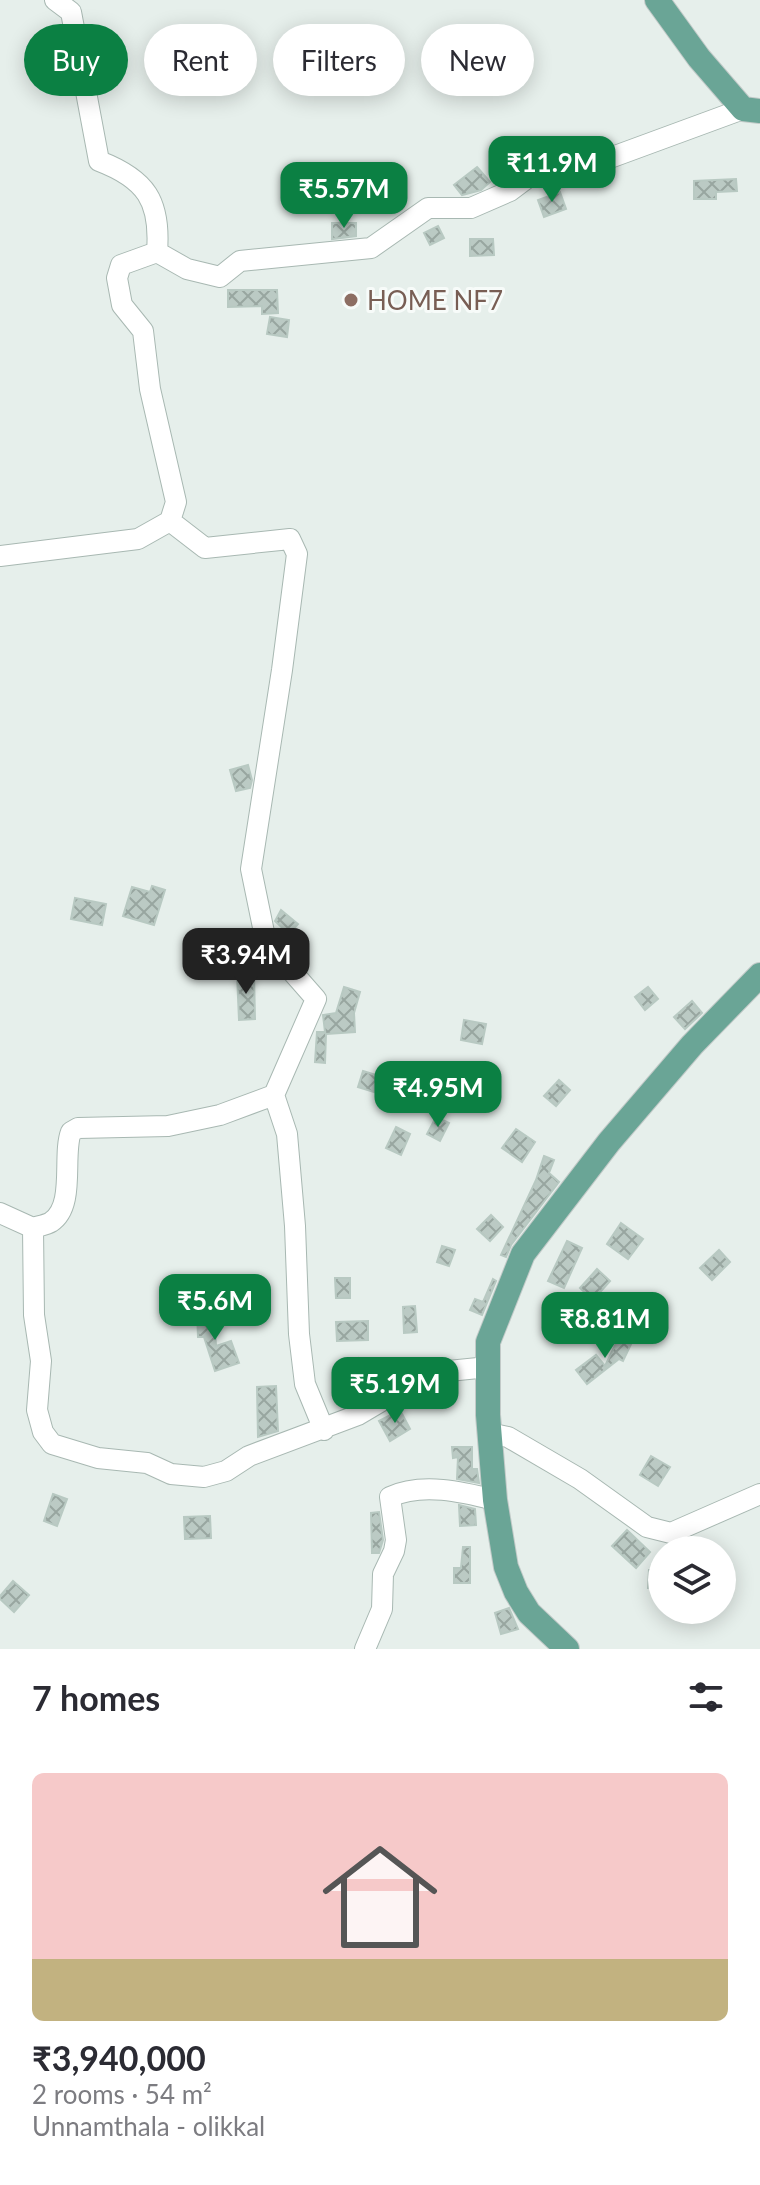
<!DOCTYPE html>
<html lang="en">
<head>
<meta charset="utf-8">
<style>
  :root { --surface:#fff; --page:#f7f7f7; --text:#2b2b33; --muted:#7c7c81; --accent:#0b8043 }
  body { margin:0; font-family:Lato,sans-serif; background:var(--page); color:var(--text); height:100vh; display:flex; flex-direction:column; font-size:30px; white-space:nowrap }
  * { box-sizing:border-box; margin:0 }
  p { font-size:26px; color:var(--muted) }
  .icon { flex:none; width:44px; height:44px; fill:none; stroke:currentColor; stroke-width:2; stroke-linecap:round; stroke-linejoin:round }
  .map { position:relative; height:1649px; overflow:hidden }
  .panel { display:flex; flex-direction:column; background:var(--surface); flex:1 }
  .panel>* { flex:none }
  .top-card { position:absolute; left:24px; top:24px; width:712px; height:72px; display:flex; gap:16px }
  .tools { position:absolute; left:648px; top:1536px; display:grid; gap:16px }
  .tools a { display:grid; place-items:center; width:88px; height:88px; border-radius:50%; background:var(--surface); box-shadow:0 4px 20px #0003; font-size:40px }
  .price { position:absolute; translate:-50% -68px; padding:0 18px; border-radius:16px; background:var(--accent); color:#fff; font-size:26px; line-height:52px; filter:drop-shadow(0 2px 4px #0008) }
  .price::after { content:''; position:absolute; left:50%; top:48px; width:24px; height:18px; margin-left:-12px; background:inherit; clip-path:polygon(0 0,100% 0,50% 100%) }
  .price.current { background:#222; color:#fff }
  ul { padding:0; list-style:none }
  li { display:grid; align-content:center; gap:16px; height:424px; padding:0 32px }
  li span { display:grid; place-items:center; height:248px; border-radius:12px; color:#555 }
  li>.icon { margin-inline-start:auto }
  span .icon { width:144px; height:144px; fill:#fffc; stroke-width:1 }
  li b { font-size:34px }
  h2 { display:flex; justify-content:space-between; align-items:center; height:96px; padding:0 32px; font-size:34px }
  .tag { padding:0 28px; border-radius:36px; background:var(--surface); box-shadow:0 4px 20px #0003; font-size:28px; line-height:72px }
  .tag.current { background:var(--accent); color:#fff }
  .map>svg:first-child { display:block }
  .building { fill:url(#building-cross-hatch); stroke:#b8c9c2; stroke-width:2 }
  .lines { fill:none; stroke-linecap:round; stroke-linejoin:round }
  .minor-casing { stroke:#a8b8b2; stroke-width:22 }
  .major-casing { stroke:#c2cac8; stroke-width:26 }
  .minor { stroke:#fff; stroke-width:20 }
  .major { stroke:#6aa596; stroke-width:24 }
  .education-dot { fill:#8d6e63; stroke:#f7fbf9; stroke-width:3 }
  .labels { text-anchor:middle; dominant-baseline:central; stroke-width:6; stroke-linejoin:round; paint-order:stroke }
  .education-label { font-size:26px; fill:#785e54; stroke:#f7fbf9; text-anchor:start }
</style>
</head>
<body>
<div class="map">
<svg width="760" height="1649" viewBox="0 0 760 1649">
  <defs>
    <pattern id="building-cross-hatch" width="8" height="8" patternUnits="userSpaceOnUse" patternTransform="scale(2)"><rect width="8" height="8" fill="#bbcac4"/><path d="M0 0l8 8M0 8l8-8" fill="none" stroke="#98a6a0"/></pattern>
  </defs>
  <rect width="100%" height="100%" fill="#e6efeb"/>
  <path class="building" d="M477 167 490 182 481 190 462 195 454 185Z
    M736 179 737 191 716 192V199H694V181Z
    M560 192 566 209 544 217 538 200Z
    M332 223H356V236L332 239Z
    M438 226 444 238 430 245 424 233Z
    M470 239H493L494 255 470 256Z
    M228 290H277L278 313 262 314V306L228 307Z
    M270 317 289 320 287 337 267 334Z
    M248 765 252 780 250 788 236 791 230 770Z
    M152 886 165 890 154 925 123 916 132 887 150 892Z
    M75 898 106 904 102 925 71 919Z
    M281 910 298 924 289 934 275 921Z
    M254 973 255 1019 239 1020 237 974Z
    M344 987 360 992 354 1013 355 1032 326 1034 325 1063 315 1062 317 1032H325L323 1015 336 1013Z
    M648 987 658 999 645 1010 635 997Z
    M692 1001 702 1013 685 1029 674 1017Z
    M464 1020 486 1024 482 1044 461 1040Z
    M363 1071 379 1076 374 1092 358 1087Z
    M559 1080 570 1090 556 1106 544 1096Z
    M436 1117 449 1123 440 1141 427 1134Z
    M396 1127 410 1134 401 1155 386 1148Z
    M516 1129 535 1142 522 1162 502 1148Z
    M544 1156 554 1160 549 1173 559 1182 511 1245 506 1257 501 1255 536 1180Z
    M491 1215 503 1227 490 1241 477 1229Z
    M621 1223 643 1239 628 1259 607 1244Z
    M567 1241 582 1248 564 1288 548 1281Z
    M442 1246 455 1250 449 1266 437 1262Z
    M719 1250 730 1262 712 1280 700 1268Z
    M597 1269 610 1281 593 1300 580 1288Z
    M335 1278H350V1298H336Z
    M493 1279 496 1281 482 1315 470 1310 475 1299 483 1302Z
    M415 1306 417 1332 404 1333 403 1307Z
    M197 1310H214L216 1346 231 1341 239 1363 215 1371 204 1337H198Z
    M368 1321V1340L337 1341 336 1322Z
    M620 1335 633 1340 623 1361 619 1359 587 1384 576 1370 596 1355 605 1366Z
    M358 1358 363 1369 346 1376 342 1365Z
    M276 1386 278 1431 258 1437 257 1387Z
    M400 1410 410 1429 390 1441 379 1421Z
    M452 1447H472V1469H477L479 1483 457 1479 458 1457 453 1458Z
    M651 1456 670 1467 658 1486 640 1475Z
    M53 1494 67 1499 57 1526 44 1521Z
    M459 1505 475 1509 476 1525 460 1526Z
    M379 1512 383 1540 379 1553H372L371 1513Z
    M210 1516 211 1538 185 1539 184 1517Z
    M627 1530 650 1552 636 1568 612 1546Z
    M463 1547H470V1583H454V1568H461Z
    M649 1570H662V1582L659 1581 658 1588H648Z
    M13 1581 29 1595 14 1612 0 1599V1596Z
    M509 1608 518 1629 501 1634 495 1613Z"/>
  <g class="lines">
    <g class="minor-casing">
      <path id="minor" d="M55 0 71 12 99 161C146 179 161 201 157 252L187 269 220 277 240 261 371 248 428 208H471L510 191 530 176 557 166 607 159 743 109
        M170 521 205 548 290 539 297 554 282 670 251 869 266 942 316 999 274 1095 287 1134 295 1226 299 1334 305 1384 324 1430
        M0 556 138 539 170 521 176 502 150 389 143 331 122 305 117 278 121 265 157 252
        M0 1213 33 1228C39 1226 46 1225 51 1222 76 1206 62 1155 71 1132L78 1128 168 1126 220 1115 274 1095
        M33 1228 34 1315 41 1361 37 1410 43 1432 52 1444 98 1458 147 1463 171 1474 204 1477 226 1471 249 1456 358 1415 429 1373 488 1367
        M489 1433 508 1437 580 1479 647 1527 671 1533 760 1494
        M365 1649 382 1609 383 1574 394 1551 396 1540 390 1497C422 1482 463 1492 495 1500"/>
    </g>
    <g class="major-casing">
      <path id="major" d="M657 0 699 58 743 109 760 111
        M567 1649 529 1613 516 1592 506 1567 495 1500 488 1415V1342L523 1254 609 1142 692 1045 760 975"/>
    </g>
    <use href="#minor" class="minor"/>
    <use href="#major" class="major"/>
  </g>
  <circle class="education-dot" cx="351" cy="300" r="8"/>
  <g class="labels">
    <g class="education-label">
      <text x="367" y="300">HOME NF7</text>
    </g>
  </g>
</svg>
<div class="tools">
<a><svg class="icon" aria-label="layers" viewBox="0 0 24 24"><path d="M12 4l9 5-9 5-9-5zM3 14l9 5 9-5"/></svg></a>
</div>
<b class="price" style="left:552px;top:204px">₹11.9M</b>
<b class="price" style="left:344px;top:230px">₹5.57M</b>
<b class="price current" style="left:246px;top:996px">₹3.94M</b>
<b class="price" style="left:438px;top:1129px">₹4.95M</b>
<b class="price" style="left:215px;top:1342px">₹5.6M</b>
<b class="price" style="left:605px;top:1360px">₹8.81M</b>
<b class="price" style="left:395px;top:1425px">₹5.19M</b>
<div class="top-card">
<a class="tag current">Buy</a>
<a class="tag">Rent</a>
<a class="tag">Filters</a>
<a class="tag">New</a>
</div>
</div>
<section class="panel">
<h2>7 homes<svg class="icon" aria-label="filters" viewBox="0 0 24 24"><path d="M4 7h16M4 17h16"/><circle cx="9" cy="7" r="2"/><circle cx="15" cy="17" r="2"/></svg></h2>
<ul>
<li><span style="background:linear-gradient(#f6c9c9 75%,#c2b280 0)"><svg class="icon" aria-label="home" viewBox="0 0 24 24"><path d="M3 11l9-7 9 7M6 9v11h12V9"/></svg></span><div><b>₹3,940,000</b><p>2 rooms · 54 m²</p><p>Unnamthala - olikkal</p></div></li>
</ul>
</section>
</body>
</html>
